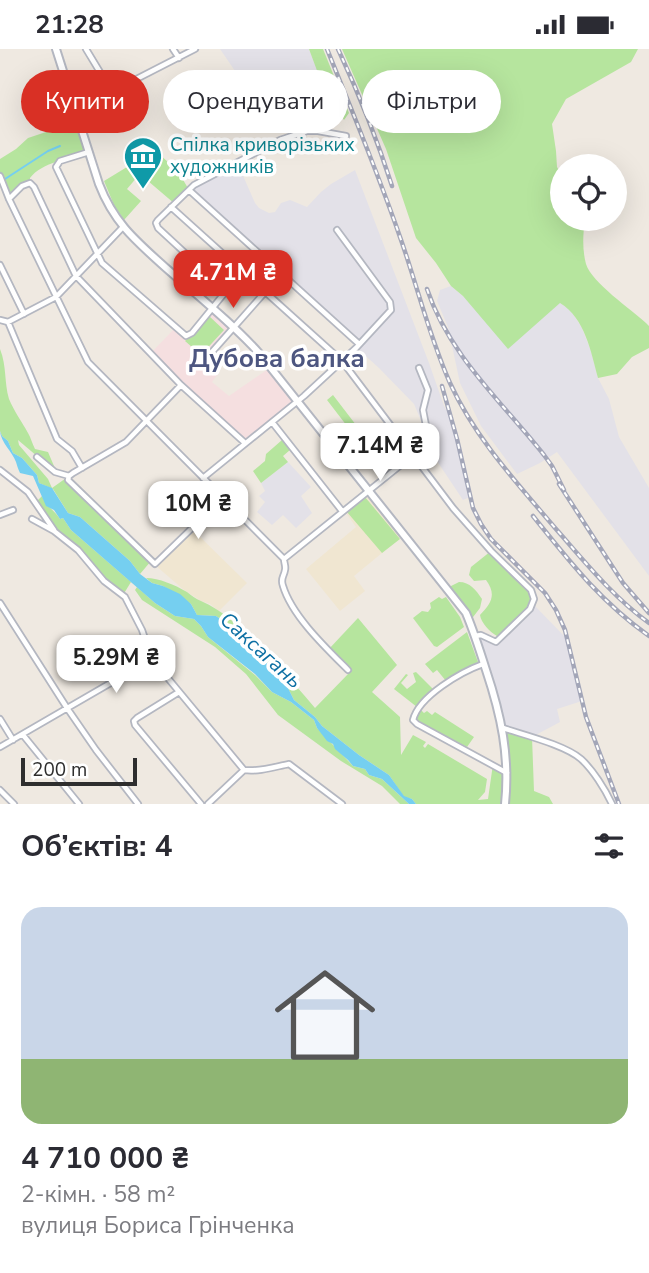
<!DOCTYPE html>
<html lang="uk">
<head>
<meta charset="utf-8">
<style>
  :root { --surface:#fff; --page:#f7f7f7; --text:#2b2b33; --muted:#7c7c81; --line:#e1e1e2; --accent:#d93025 }
  body { margin:0; font-family:"Nunito Sans",sans-serif; background:var(--page); color:var(--text); height:100vh; display:flex; flex-direction:column; font-size:26px; white-space:nowrap }
  * { box-sizing:border-box; margin:0 }
  p { font-size:23px; color:var(--muted) }
  .icon { flex:none; width:38px; height:38px; fill:none; stroke:currentColor; stroke-width:2; stroke-linecap:round; stroke-linejoin:round }
  .map { position:relative; height:755px; overflow:hidden }
  .side { display:flex; flex-direction:column; background:var(--surface); flex:1 }
  .side>* { flex:none }
  .hud { position:absolute; left:21px; top:21px; width:607px; height:63px; display:flex; gap:14px }
  .buttons { position:absolute; left:550px; top:105px; display:grid; gap:14px }
  .buttons a { display:grid; place-items:center; width:77px; height:77px; border-radius:50%; background:var(--surface); box-shadow:0 7px 28px #0002; font-size:35px }
  .scale { position:absolute; left:21px; bottom:18px; width:116px; box-sizing:border-box; padding-left:7px; border:4px solid #2e2e2e; border-top:0; font-size:19px; line-height:24px; white-space:nowrap; color:#2e2e2e; -webkit-text-stroke:5px #fff; paint-order:stroke }
  .price { position:absolute; translate:-50% -60px; padding:0 16px; border-radius:14px; background:#fff; color:#222; font-size:23px; line-height:46px; filter:drop-shadow(0 2px 4px #0008) }
  .price::after { content:''; position:absolute; left:50%; top:42px; width:21px; height:16px; margin-left:-10px; background:inherit; clip-path:polygon(0 0,100% 0,50% 100%) }
  .price.active { background:var(--accent); color:#fff }
  ul { padding:0; list-style:none }
  li { display:grid; align-content:center; gap:14px; height:371px; padding:0 21px }
  li+li { border-top:2px solid var(--line) }
  li span { display:grid; place-items:center; height:217px; border-radius:21px; color:#555 }
  li>.icon { margin-inline-start:auto }
  span .icon { width:126px; height:126px; fill:#fffc; stroke-width:1 }
  li b { font-size:30px }
  h2 { display:flex; justify-content:space-between; align-items:center; height:84px; padding:0 21px; font-size:30px }
  .pill { padding:0 24px; border-radius:32px; background:var(--surface); box-shadow:0 7px 28px #0002; font-size:24px; line-height:63px }
  .pill.active { background:var(--accent); color:#fff }
  .status { display:flex; justify-content:space-between; align-items:center; height:49px; padding:0 35px; background:var(--surface); direction:ltr }
  .status svg { height:19px; fill:currentColor }
  .map>svg:first-child { display:block }
  .industrial { fill:#e3e1e8 }
  .education { fill:#f0e6d1 }
  .medical { fill:#f5dfe0 }
  .green { fill:#b6e59e }
  .water { fill:#75cff0 }
  .lines { fill:none; stroke-linecap:round; stroke-linejoin:round }
  .stream { stroke:#75cff0; stroke-width:2 }
  .street-casing { stroke:#b4b7c1; stroke-width:8 }
  .secondary-casing { stroke:#b4b7c1; stroke-width:10 }
  .street { stroke:#fff; stroke-width:4.5 }
  .secondary { stroke:#fff; stroke-width:6 }
  .rail-casing { stroke:#a3a6b8; stroke-width:4.5 }
  .rail { stroke:#fff; stroke-width:2; stroke-dasharray:5; stroke-linecap:butt }
  .labels { text-anchor:middle; dominant-baseline:central; stroke-width:7; stroke-linejoin:round; paint-order:stroke }
  .culture-label { font-size:19px; fill:#0d838f; stroke:#fff; text-anchor:start }
  .water-label { font-size:21px; font-style:italic; fill:#0d6fa3; stroke:#fff }
  .district-label { font-size:26px; font-weight:bold; fill:#4d5680; stroke:#fff }
</style>
</head>
<body>
<div class="status"><b>21:28</b><svg viewBox="0 0 49 12"><path d="M0 12V9h3v3zM5 12V6h3v6zM10 12V3h3v9zM15 12V0h3v12zM26 1h20v11H26zM47 4h2v5h-2z"/></svg></div>
<div class="map">
<svg width="649" height="755" viewBox="0 0 649 755">
  <rect width="100%" height="100%" fill="#efe9e1"/>
  <path class="industrial" d="M220 0H309L322 33 246 38Z
    M237 113 255 154 259 159 269 164 275 163 281 154 290 151 307 158 321 143 331 135 355 121 429 314 444 357 451 368 457 390 470 448 463 451 427 397 422 392 424 388 422 374 414 355 379 319 359 301 362 298 359 295 189 141Z
    M451 237 463 247 560 254 570 260 582 279 591 302 598 329 609 350 619 388 649 439V527L557 403 540 414 517 425 481 377 460 334 448 278 437 252 440 241Z
    M288 413 311 438 301 447 312 464 296 479 283 466 272 476 257 463 265 453 259 447 265 442 261 434Z
    M534 556 567 590 582 652 557 660 560 673 532 688 503 679 475 587 478 586 496 593Z"/>
  <path class="education" d="M368 441 404 486 354 527 365 542 340 562 306 520 356 478 344 461Z
    M192 480 247 534 219 562 210 555 201 552 184 541 155 516Z"/>
  <path class="medical" d="M212 259 234 278 204 312 218 325 212 333 229 347 271 318 298 352 245 394 150 305 175 279 187 287Z"/>
  <path class="green" d="M309 0H323L349 64 344 71 338 62 329 54Z
    M342 0H638L631 13 566 50 552 75 556 102 557 118 562 127V170H585C583 185 582 200 586 215 592 234 631 260 646 274L649 277V299L632 308 617 325 598 329C591 303 585 269 560 254L508 300 463 247 451 237 436 214 416 189 386 100Z
    M79 72 89 103C70 110 42 113 30 129V134L25 135 9 150 0 127V110L16 100 28 89Z
    M159 105 178 122 189 141 175 155 141 126Z
    M127 118 138 127 127 140 141 152 124 171 114 156 104 132Z
    M209 267 224 281 201 306 185 292Z
    M0 300C7 318 4 333 9 350 14 362 22 373 28 384 31 389 32 394 35 400L48 403 57 424 18 391 19 396 48 430 52 439 69 427 68 431 151 512 140 525 130 512 80 468 68 464 53 440 39 434 37 426 22 409 13 404 8 392 2 387 0 382Z
    M333 346 376 402 370 407 327 351Z
    M282 391 290 401 283 407 288 413 261 434 253 422 265 412 266 405Z
    M42 447C46 457 54 461 60 470L63 469 71 481 131 533 123 546 110 538 78 501 54 482 35 454Z
    M365 448 400 490 382 504 347 463Z
    M491 502 531 541 533 555 503 586 497 587C490 583 481 574 480 566 491 554 497 546 486 531L474 532 469 526 471 518Z
    M146 529C159 529 175 536 187 543 191 546 196 550 201 552 231 565 252 591 275 614 289 628 302 644 315 659L349 624 328 601 358 569 397 616 372 643 400 668 401 706 413 686 426 693 423 697 425 699 428 695 487 730 485 743 478 751 488 750 493 715 506 723 503 679 532 688 534 742 549 748 553 755H416L412 750 404 748 389 726 359 706 322 677 315 668 294 651 287 637 274 621 234 579 216 567 197 566 191 555 163 537 152 534Z
    M459 533C470 533 476 541 482 550L480 559 470 572 447 539Z
    M137 538 155 554 175 567 194 570 201 577 208 588 255 626 272 643 291 653 314 671 317 679 353 717 365 720 369 726 382 730 409 755H400L382 737 341 712 278 666 246 625 215 598 142 551 135 541Z
    M439 548 442 550 446 548 460 568 464 578 437 598 434 597 413 569 422 562 428 563 431 559 430 554Z
    M467 583 478 613 463 621 446 632 437 621 433 624 425 615Z
    M416 623 434 641 417 658 394 640 406 625 408 626 401 634 407 640 416 633 413 624Z
    M421 661 424 664 427 662 432 666 435 663 474 688 467 698 417 672 416 667Z"/>
  <path class="water" d="M0 382 2 387 8 392 13 404 22 409 37 426 39 434 52 439 68 464 80 468 130 512 140 525 152 534 163 537 180 545 191 555 197 566 216 567 234 579 274 621 287 637 294 651 315 668 322 677 359 706 389 726 404 747 412 750 416 755H409L382 730 369 726 365 720 353 717 348 711 335 700 333 695 327 692 317 679 314 671 291 653 272 643 255 625 208 588 201 577 194 570 175 567 155 554 71 481 63 469 60 470 54 461 46 457 33 427 20 424C18 420 17 416 16 413 12 402 1 394 0 382Z"/>
  <g class="lines">
    <path class="stream" d="M5 130 48 102 60 97"/>
    <g class="street-casing">
      <path id="street" d="M86 0 109 38 115 41 195 0
        M173 0 179 9
        M89 103 60 112 56 118 102 214 186 287 192 284 227 241
        M0 127 9 150 88 313 284 510C284 514 286 517 285 521 284 528 280 529 283 537 292 567 326 599 348 621
        M189 141 359 295
        M9 150 22 137 30 134 34 138 76 227 181 336 245 394
        M171 158 342 312 453 459 491 502 531 541 534 550 530 560 496 593 481 586 475 587
        M0 216 24 265
        M243 223 227 241 224 240 158 179 156 174 158 171 194 136 280 91 307 82H318L346 87
        M0 271 8 273 56 248 123 178
        M8 273 57 390 72 402 82 419
        M204 312 281 225
        M181 336 126 393 73 424 69 427 68 431 155 515 223 449
        M272 373 342 462
        M37 408 55 423 69 427
        M0 421 28 443 54 481
        M203 429 304 347 356 299 391 261 390 253 337 181
        M0 466 13 461
        M32 470 54 482 78 501 104 532 125 548 142 581 152 610 244 721
        M284 510 412 407 425 394 428 387 423 361 428 341 419 319
        M0 554 67 659 96 701 138 755
        M483 615C461 623 419 647 413 671L417 675 507 724
        M179 643 137 669 134 672 135 676 201 755
        M0 670 13 691
        M503 679C524 686 565 696 581 710 593 721 605 740 612 755
        M23 686 79 755
        M0 698 152 610
        M244 721C259 723 274 718 289 715L342 755
        M0 741 14 755
        M208 755 244 721"/>
    </g>
    <g class="secondary-casing">
      <path id="secondary" d="M56 0 99 135C114 174 136 192 166 219 198 247 231 273 259 304L466 564C474 583 480 602 486 621 501 666 510 707 505 755"/>
    </g>
    <use href="#street" class="street"/>
    <use href="#secondary" class="secondary"/>
    <g class="rail-casing">
      <path id="rail" d="M327 0C352 62 378 124 400 188 417 236 429 287 450 334 475 389 517 434 556 480 585 513 613 548 649 574
        M338 0C359 45 377 90 392 137
        M427 240C449 306 502 353 544 406L552 417 564 441
        M442 337 457 390 473 459 481 475 491 490 545 544 556 561 565 581 586 668 619 755
        M559 435 623 534 649 564
        M533 467C570 513 600 552 649 587"/>
    </g>
    <use href="#rail" class="rail"/>
  </g>
  <defs>
    <g id="museum-pin" transform="scale(2.0125)"><path d="M0 17L-7.5 6A9.5 9.5 0 1 1 7.5 6Z" fill="#0f9aa8" stroke="#fff"/><path d="M0-6L6-3V-2H-6V-3ZM-5-1h2V3h-2ZM-1-1h2V3h-2ZM3-1h2V3H3ZM-6 4H6V6H-6Z" fill="#fff"/></g>
  </defs>
  <g fill-rule="evenodd">
    <use href="#museum-pin" x="143" y="107"/>
  </g>
  <g class="labels">
    <g class="culture-label">
      <text x="170" y="96">Спілка криворізьких<tspan x="170" dy="22">художників</tspan></text>
    </g>
    <g class="water-label">
      <text transform="translate(261 601) rotate(42)">Саксагань</text>
    </g>
    <g class="district-label">
      <text x="277" y="309">Дубова балка</text>
    </g>
  </g>
</svg>
<div class="buttons">
<a><svg class="icon" aria-label="locate" viewBox="0 0 24 24"><circle cx="12" cy="12" r="6"/><path d="M12 2v4M12 18v4M2 12h4M18 12h4"/></svg></a>
</div>
<div class="scale">200 m</div>
<b class="price active" style="left:233px;top:261px">4.71M ₴</b>
<b class="price" style="left:380px;top:434px">7.14M ₴</b>
<b class="price" style="left:198px;top:492px">10M ₴</b>
<b class="price" style="left:116px;top:646px">5.29M ₴</b>
<div class="hud">
<a class="pill active">Купити</a>
<a class="pill">Орендувати</a>
<a class="pill">Фільтри</a>
</div>
</div>
<section class="side">
<h2>Об’єктів: 4<svg class="icon" aria-label="filters" viewBox="0 0 24 24"><path d="M4 7h16M4 17h16"/><circle cx="9" cy="7" r="2"/><circle cx="15" cy="17" r="2"/></svg></h2>
<ul>
<li><span style="background:linear-gradient(#c9d6e8 70%,#8fb573 0)"><svg class="icon" aria-label="home" viewBox="0 0 24 24"><path d="M3 11l9-7 9 7M6 9v11h12V9"/></svg></span><div><b>4 710 000 ₴</b><p>2-кімн. · 58 m²</p><p>вулиця Бориса Грінченка</p></div></li>
</ul>
</section>
</body>
</html>
